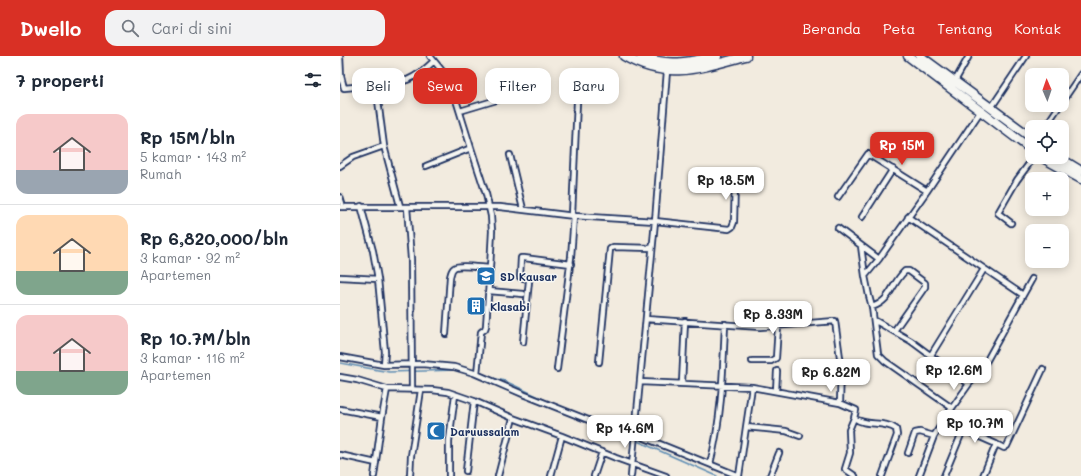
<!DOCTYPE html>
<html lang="id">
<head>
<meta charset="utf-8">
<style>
  :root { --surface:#fff; --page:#f2f2f3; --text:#1f2937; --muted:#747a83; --line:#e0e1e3; --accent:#d93025 }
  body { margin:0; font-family:Mali,sans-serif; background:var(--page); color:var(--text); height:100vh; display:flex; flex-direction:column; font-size:15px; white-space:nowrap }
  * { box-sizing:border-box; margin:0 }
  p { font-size:13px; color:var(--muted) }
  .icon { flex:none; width:22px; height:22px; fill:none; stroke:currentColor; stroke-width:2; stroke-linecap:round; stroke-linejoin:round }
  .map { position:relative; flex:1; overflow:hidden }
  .drawer { display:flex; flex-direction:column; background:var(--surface); width:340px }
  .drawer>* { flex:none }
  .guide { position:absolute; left:12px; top:12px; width:380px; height:36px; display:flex; gap:8px }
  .needle { width:26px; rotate:358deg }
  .fabs { position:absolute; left:685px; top:12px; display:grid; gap:8px }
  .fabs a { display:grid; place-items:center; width:44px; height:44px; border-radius:8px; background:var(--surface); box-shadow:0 2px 10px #0003; font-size:20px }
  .price { position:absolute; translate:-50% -34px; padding:0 9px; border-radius:8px; background:#fff; color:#222; font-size:13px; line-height:26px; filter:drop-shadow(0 1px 2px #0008) }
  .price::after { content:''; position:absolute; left:50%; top:24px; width:12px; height:9px; margin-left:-6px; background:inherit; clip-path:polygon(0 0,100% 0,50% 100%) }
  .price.active { background:var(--accent); color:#fff }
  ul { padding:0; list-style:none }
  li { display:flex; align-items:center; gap:12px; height:100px; padding:0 16px }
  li+li { border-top:1px solid var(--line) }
  li span { display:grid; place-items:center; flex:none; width:112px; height:80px; border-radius:12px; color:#555 }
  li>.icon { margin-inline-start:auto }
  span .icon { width:48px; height:48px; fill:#fffc; stroke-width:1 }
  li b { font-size:17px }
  h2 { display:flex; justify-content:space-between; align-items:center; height:48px; padding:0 16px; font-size:17px }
  .pill { padding:0 14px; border-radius:12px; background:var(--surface); box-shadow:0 2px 10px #0003; font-size:14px; line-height:36px }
  .pill.active { background:var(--accent); color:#fff }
  header { display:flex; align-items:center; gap:24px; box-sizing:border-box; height:56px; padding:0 20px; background:var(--accent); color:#fff }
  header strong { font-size:19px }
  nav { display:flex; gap:22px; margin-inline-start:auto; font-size:14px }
  .search { width:280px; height:36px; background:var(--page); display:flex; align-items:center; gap:10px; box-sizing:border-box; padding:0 14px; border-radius:12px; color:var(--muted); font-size:15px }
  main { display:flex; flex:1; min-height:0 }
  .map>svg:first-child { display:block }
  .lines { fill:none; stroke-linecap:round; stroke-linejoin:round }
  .stream { stroke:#5f8db4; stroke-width:1.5 }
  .street-casing { stroke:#1b2f5e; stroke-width:8 }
  .highway-casing { stroke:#1b2f5e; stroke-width:11 }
  .street { stroke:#f6f6f2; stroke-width:4.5 }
  .highway { stroke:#f6f6f2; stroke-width:8 }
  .labels { text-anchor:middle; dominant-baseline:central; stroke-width:3; stroke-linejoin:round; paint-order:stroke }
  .poi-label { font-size:11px; font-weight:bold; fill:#1b2f5e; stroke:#f6f6f2; text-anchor:start }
</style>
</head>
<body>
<header>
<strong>Dwello</strong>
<div class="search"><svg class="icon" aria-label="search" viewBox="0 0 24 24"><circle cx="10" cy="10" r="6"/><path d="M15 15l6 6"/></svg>Cari di sini</div>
<nav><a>Beranda</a><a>Peta</a><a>Tentang</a><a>Kontak</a></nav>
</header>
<main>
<section class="drawer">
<h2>7 properti<svg class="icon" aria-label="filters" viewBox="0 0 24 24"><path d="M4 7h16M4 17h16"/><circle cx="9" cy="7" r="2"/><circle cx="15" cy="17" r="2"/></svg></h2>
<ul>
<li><span style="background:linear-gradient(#f6c9c9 70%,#9aa5b1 0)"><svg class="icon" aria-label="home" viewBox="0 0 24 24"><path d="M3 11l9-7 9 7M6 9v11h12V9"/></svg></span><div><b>Rp 15M/bln</b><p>5 kamar · 143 m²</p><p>Rumah</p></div></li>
<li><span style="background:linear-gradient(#ffd9b3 70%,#7fa58c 0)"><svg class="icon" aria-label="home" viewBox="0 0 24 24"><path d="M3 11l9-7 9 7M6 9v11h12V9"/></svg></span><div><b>Rp 6,820,000/bln</b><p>3 kamar · 92 m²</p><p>Apartemen</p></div></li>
<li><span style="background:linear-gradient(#f6c9c9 70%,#7fa58c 0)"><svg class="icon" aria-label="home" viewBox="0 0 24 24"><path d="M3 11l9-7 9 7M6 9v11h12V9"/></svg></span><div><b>Rp 10.7M/bln</b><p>3 kamar · 116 m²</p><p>Apartemen</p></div></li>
</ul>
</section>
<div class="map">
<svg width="741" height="420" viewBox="0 0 741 420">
  <rect width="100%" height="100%" fill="#f2ebdf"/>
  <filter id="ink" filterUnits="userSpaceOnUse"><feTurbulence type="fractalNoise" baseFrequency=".025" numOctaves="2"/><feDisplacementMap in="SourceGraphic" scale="8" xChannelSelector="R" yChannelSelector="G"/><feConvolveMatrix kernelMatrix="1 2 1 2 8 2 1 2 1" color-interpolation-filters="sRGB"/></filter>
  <g filter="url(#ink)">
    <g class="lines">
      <path class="stream" d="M0 307 49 316 117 314
        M148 321 165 325 218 350
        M295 384 377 420"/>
      <g class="street-casing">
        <path id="street" d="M0 0 1 20 4 32 36 29 44 90 60 150
          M90 0 103 16 112 31 131 92 146 138 151 160 152 175 150 212C143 212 118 208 114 212 111 214 111 218 110 221L106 278
          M615 25 629 0
          M36 29C64 27 73 25 94 5
          M722 46 741 18
          M651 52 686 0
          M120 55 170 40
          M705 71 720 49
          M170 99 183 153
          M0 110 13 101 44 90
          M86 110 131 92
          M0 141 3 151
          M498 141 528 98 587 135
          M21 150 33 195 38 223 45 296 44 309
          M0 151H160L234 160 315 165 389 173 392 171 394 166 395 126
          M67 151 71 203 72 334
          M232 159 237 46
          M522 161 553 113
          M671 167 658 157 677 124 694 101
          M498 172 539 203
          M521 190 525 220
          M0 221 38 223
          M149 235 183 238
          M683 239 692 223
          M532 251C552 244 551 228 565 215H569L585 227V231L554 275
          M306 263 420 271 495 265 501 309 500 347
          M534 264 571 285 629 328 641 315 683 239 568 161
          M183 286 189 225 188 223 180 221 181 202H184L231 208
          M591 299 644 213
          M0 301 44 309 82 308 114 311 134 317 185 339 294 382
          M412 305H431L436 302 438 271
          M259 306 270 193 273 191 312 192
          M217 313 231 201 234 160
          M137 318 141 276 145 273 146 270 150 212
          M0 321 17 324 47 333
          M300 326 412 331 500 347 516 354 514 362C526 371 543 364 556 373L557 379 542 420
          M342 327 345 265
          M412 331 406 371 446 375 460 380
          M436 335 437 315
          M612 352 629 328
          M0 353 42 361
          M514 362 509 374 510 397 505 413 515 420
          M604 365 656 388 643 420
          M295 378 399 420
          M656 388 664 392 667 390 703 313
          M568 397 575 377 580 376 594 380
          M0 399 36 407
          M370 408C382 362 383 315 385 268
          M126 415 134 345
          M34 420 42 361 47 333 92 334 108 336 134 345 173 362 222 380 276 402 326 420
          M70 420 71 400 81 334
          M109 420V385L115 339
          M158 420 173 362
          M211 420 222 380
          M254 420 262 396
          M291 420 315 165 327 15
          M399 420 406 371
          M430 420 439 397
          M579 420 594 380 612 352 545 305 538 298 532 251 529 240 525 220 539 203 587 135 640 56
          M604 420 623 374"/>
      </g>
      <g class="highway-casing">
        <path id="highway" d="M284 0C327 25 361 12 406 0
          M301 0C326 11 351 6 377 0
          M568 0 692 94
          M580 0 692 82
          M701 101 741 123
          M718 101 741 115"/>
      </g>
      <use href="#street" class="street"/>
      <use href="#highway" class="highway"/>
    </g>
  </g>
  <defs>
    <g id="school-square" transform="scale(1)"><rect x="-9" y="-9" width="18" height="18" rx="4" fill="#1f6fb2" stroke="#f6f6f2"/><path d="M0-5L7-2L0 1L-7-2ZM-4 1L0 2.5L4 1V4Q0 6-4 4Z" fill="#fff"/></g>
    <g id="building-square" transform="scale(1)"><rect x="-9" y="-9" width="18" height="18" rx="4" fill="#1f6fb2" stroke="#f6f6f2"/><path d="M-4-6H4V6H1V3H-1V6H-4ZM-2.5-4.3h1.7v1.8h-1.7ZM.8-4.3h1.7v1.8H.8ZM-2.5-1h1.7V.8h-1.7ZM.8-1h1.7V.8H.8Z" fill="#fff"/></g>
    <g id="mosque-square" transform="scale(1)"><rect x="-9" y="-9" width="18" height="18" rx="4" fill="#1f6fb2" stroke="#f6f6f2"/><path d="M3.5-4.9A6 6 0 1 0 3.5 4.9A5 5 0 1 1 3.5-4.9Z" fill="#fff"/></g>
  </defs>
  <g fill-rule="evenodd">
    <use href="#school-square" x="146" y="220"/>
    <use href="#building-square" x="136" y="250"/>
    <use href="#mosque-square" x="96" y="375"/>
  </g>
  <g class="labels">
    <g class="poi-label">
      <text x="160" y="220">SD Kausar</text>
      <text x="150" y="250">Klasabi</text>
      <text x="110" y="375">Daruussalam</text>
    </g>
  </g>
</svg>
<div class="fabs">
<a><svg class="needle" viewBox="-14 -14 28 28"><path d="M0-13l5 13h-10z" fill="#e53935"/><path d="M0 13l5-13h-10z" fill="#747a83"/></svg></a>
<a><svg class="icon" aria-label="locate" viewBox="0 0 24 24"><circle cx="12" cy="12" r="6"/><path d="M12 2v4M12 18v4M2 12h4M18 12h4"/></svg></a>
<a>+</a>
<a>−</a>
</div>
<b class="price active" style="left:562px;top:110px">Rp 15M</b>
<b class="price" style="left:386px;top:145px">Rp 18.5M</b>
<b class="price" style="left:433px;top:279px">Rp 8.33M</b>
<b class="price" style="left:614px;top:335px">Rp 12.6M</b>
<b class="price" style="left:491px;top:337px">Rp 6.82M</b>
<b class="price" style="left:635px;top:388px">Rp 10.7M</b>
<b class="price" style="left:285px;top:393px">Rp 14.6M</b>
<div class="guide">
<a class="pill">Beli</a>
<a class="pill active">Sewa</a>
<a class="pill">Filter</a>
<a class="pill">Baru</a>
</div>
</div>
</main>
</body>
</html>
